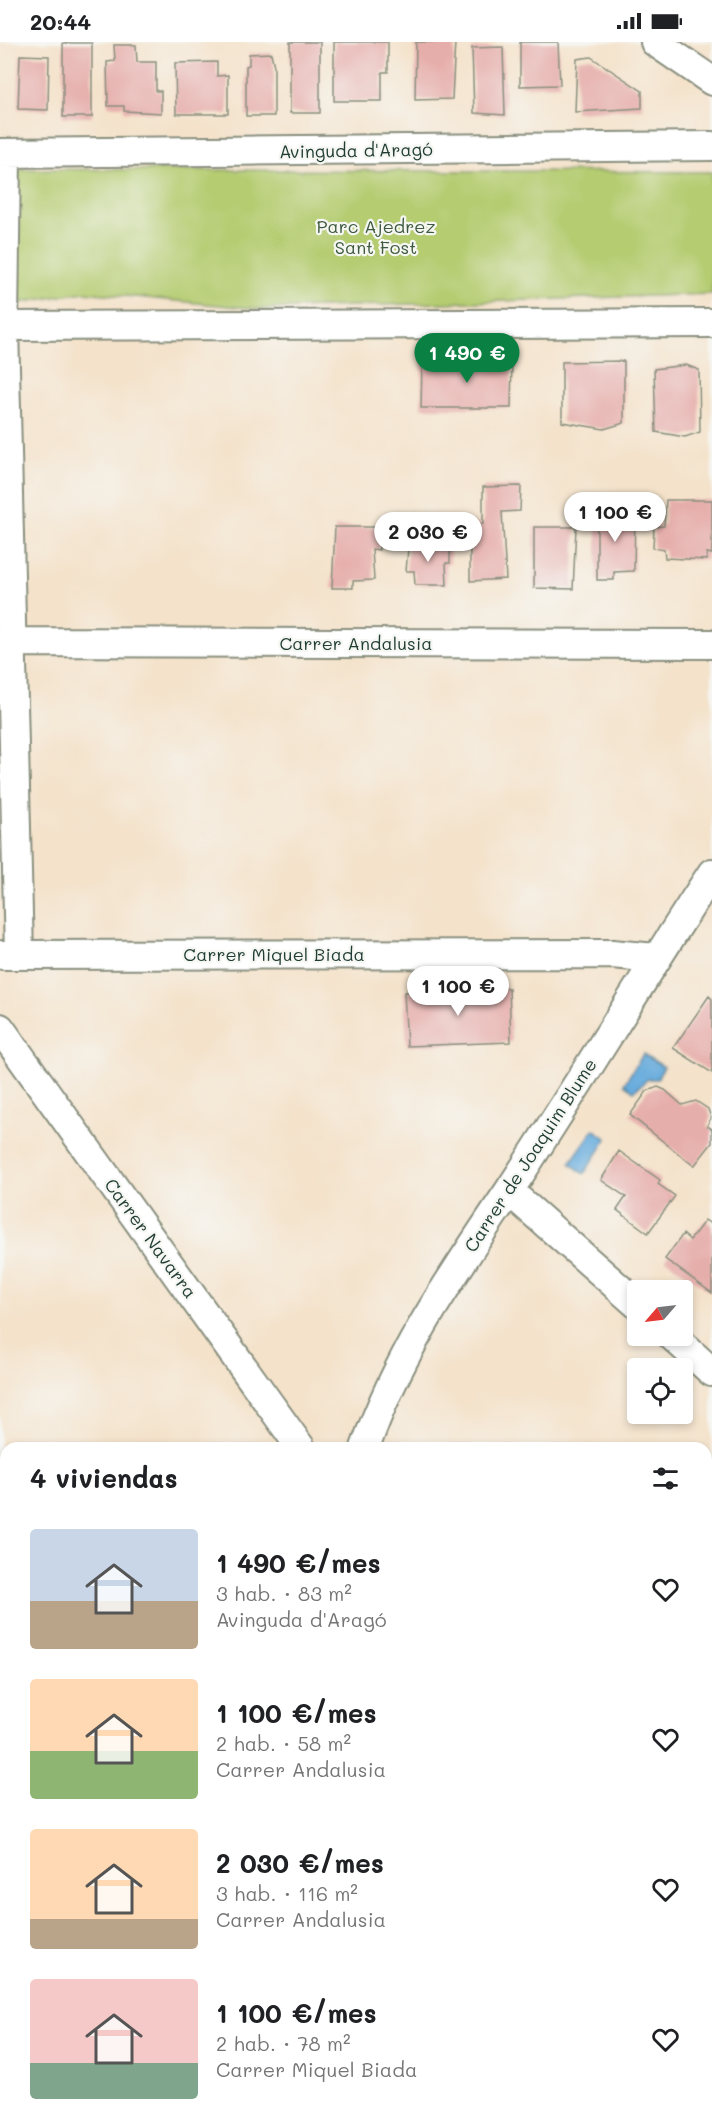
<!DOCTYPE html>
<html lang="es">
<head>
<meta charset="utf-8">
<style>
  :root { --surface:#fff; --page:#f6f6f6; --text:#202124; --muted:#757577; --accent:#0b8043 }
  body { margin:0; font-family:Mali,sans-serif; background:var(--page); color:var(--text); height:100vh; display:flex; flex-direction:column; font-size:22px; white-space:nowrap }
  * { box-sizing:border-box; margin:0 }
  p { font-size:20px; color:var(--muted) }
  .icon { flex:none; width:33px; height:33px; fill:none; stroke:currentColor; stroke-width:2; stroke-linecap:round; stroke-linejoin:round }
  .map { position:relative; flex:1; overflow:hidden }
  .details { position:absolute; left:0px; top:1400px; width:712px; height:686px; display:flex; flex-direction:column; background:var(--surface); border-radius:18px 18px 0 0; box-shadow:0 3px 9px #0003 }
  .details>* { flex:none }
  .needle { width:39px; rotate:242deg }
  .buttons { position:absolute; left:627px; top:1238px; display:grid; gap:12px }
  .buttons a { display:grid; place-items:center; width:66px; height:66px; border-radius:6px; background:var(--surface); box-shadow:0 3px 9px #0003; font-size:30px }
  .price { position:absolute; translate:-50% -51px; padding:0 14px; border-radius:21px; background:#fff; color:#222; font-size:20px; line-height:39px; filter:drop-shadow(0 2px 3px #0008) }
  .price::after { content:''; position:absolute; left:50%; top:36px; width:18px; height:14px; margin-left:-9px; background:inherit; clip-path:polygon(0 0,100% 0,50% 100%) }
  .price.selected { background:var(--accent); color:#fff }
  ul { padding:0; list-style:none }
  li { display:flex; align-items:center; gap:18px; height:150px; padding:0 30px }
  li span { display:grid; place-items:center; flex:none; width:168px; height:120px; border-radius:6px; color:#555 }
  li>.icon { margin-inline-start:auto }
  span .icon { width:72px; height:72px; fill:#fffc; stroke-width:1 }
  li b { font-size:26px }
  h2 { display:flex; justify-content:space-between; align-items:center; height:72px; padding:0 30px; font-size:26px }
  .status { display:flex; justify-content:space-between; align-items:center; height:42px; padding:0 30px; background:var(--surface); direction:ltr }
  .status svg { height:16px; fill:currentColor }
  .map>svg:first-child { display:block }
  .green { fill:#b5cc71; stroke:#6a8452; stroke-width:1.5 }
  .water { fill:#67acdd; stroke:#437488; stroke-width:1.5 }
  .building { fill:#e6aeab }
  .lines { fill:none; stroke-linecap:round; stroke-linejoin:round }
  .street-casing { stroke:#8a907f; stroke-width:32 }
  .street { stroke:#fff; stroke-width:28 }
  .labels { text-anchor:middle; dominant-baseline:central; stroke-width:4.5; stroke-linejoin:round; paint-order:stroke }
  .street-label { font-size:18px; fill:#1f3d34; stroke:#f6f6f2 }
  .park-label { font-size:18px; fill:#3d5a40; stroke:#f6f6f2 }
</style>
</head>
<body>
<div class="status"><b>20:44</b><svg viewBox="0 0 49 12"><path d="M0 12V9h3v3zM5 12V6h3v6zM10 12V3h3v9zM15 12V0h3v12zM26 1h20v11H26zM47 4h2v5h-2z"/></svg></div>
<div class="map">
<svg width="712" height="2084" viewBox="0 0 712 2084">
  <rect width="100%" height="100%" fill="#f6f6f2"/>
  <filter id="ink" filterUnits="userSpaceOnUse"><feTurbulence type="fractalNoise" baseFrequency=".0167" numOctaves="2"/><feDisplacementMap in="SourceGraphic" scale="12" xChannelSelector="R" yChannelSelector="G"/><feConvolveMatrix kernelMatrix="1 2 1 2 8 2 1 2 1" color-interpolation-filters="sRGB"/></filter>
  <filter id="wash" filterUnits="userSpaceOnUse"><feTurbulence type="fractalNoise" baseFrequency=".008" numOctaves="4" result="noise"/><feDisplacementMap in="SourceGraphic" scale="24" xChannelSelector="R" yChannelSelector="G"/><feGaussianBlur stdDeviation="1.35" result="paint"/><feColorMatrix in="noise" values="0 0 0 0 0 0 0 0 0 0 0 0 0 0 0 0 0 1.4 0 .05"/><feComposite in="paint" operator="in"/></filter>
  <g filter="url(#wash)">
    <rect width="100%" height="100%" fill="#f4e2ca"/>
    <path class="green" d="M0 127 712 130V252L259 267 84 250 0 264Z
      M0 2006 6 2008V2079H360L364 2084H0Z"/>
    <path class="water" d="M643 1012 664 1025 657 1037H648L634 1049 624 1042Z
      M594 1087 607 1097 584 1132 570 1121Z"/>
    <g id="blocks">
      <path class="building" d="M290 0H320V71H290Z
        M334 0H388V30H382V59H334Z
        M416 0H455L452 57 415 58Z
        M520 0H558L560 43 520 44Z
        M63 1H92V75H63Z
        M114 3H136L137 20H156V49H161V71L124 69V64H108L107 20 115 19Z
        M503 5 505 73 474 71 472 6Z
        M271 11 274 24V74H246V24L249 23V12Z
        M20 13 49 14 48 68 18 67Z
        M591 15 642 49V66L575 70 577 17Z
        M217 20V34L228 33V72H176L175 21Z
        M512 318 511 366H421L422 319Z
        M624 319V381L604 387 562 380V320Z
        M686 323 699 328 700 390 685 395 656 390 654 327Z
        M521 444 520 469 502 470 506 537 470 539V482H483V445Z
        M666 458H712V512L707 511V518L665 516 664 508 653 506 654 485 664 484Z
        M597 467 635 469 634 529 614 530V538H597Z
        M335 485H379V508L372 507 374 538 353 539V546H332Z
        M534 485H576L573 547 534 546Z
        M409 496 425 498V504H450V521H446L447 543H415L414 529H406Z
        M509 946 511 1000 407 1004 404 950Z
        M709 954 712 957V1031L673 1006Z
        M658 1045 665 1048 682 1063 696 1059 708 1067 711 1076 707 1084 712 1087V1101L694 1124 630 1073 647 1049Z
        M619 1109 660 1138 658 1142 675 1154 648 1191 617 1168 626 1155 601 1138Z
        M705 1178 712 1183V1251L665 1217 683 1192 690 1198Z"/>
    </g>
  </g>
  <g filter="url(#ink)">
    <use href="#blocks" fill-opacity="0" stroke="#8a907f" stroke-width="1.5"/>
    <g class="lines">
      <g class="street-casing">
        <path id="street" d="M655 0 712 39
          M0 111 712 104
          M6 111 4 284 19 913
          M0 284 712 281
          M0 600 712 602
          M2 913 612 912 656 916
          M0 986 301 1406
          M509 1149 638 1263
          M671 1293 712 1330
          M365 1406C399 1309 453 1233 509 1149 578 1044 643 936 712 831
          M0 1527 6 1532
          M706 1716 712 1714
          M706 1742 712 1746
          M0 1967 6 1968
          M706 2046 712 2039
          M389 2079 390 2084
          M440 2079 441 2084
          M680 2084 684 2079"/>
      </g>
      <use href="#street" class="street"/>
    </g>
  </g>
  <g class="labels">
    <g class="street-label">
      <text transform="translate(356 108) rotate(-1)">Avinguda d'Aragó</text>
      <text x="356" y="601">Carrer Andalusia</text>
      <text x="274" y="912">Carrer Miquel Biada</text>
      <text transform="translate(530 1113) rotate(-57)">Carrer de Joaquim Blume</text>
      <text transform="translate(151 1196) rotate(54)">Carrer Navarra</text>
    </g>
    <g class="park-label">
      <text x="376" y="184">Parc Ajedrez<tspan x="376" dy="21">Sant Fost</tspan></text>
    </g>
  </g>
</svg>
<div class="buttons">
<a><svg class="needle" viewBox="-14 -14 28 28"><path d="M0-13l5 13h-10z" fill="#e53935"/><path d="M0 13l5-13h-10z" fill="#757577"/></svg></a>
<a><svg class="icon" aria-label="locate" viewBox="0 0 24 24"><circle cx="12" cy="12" r="6"/><path d="M12 2v4M12 18v4M2 12h4M18 12h4"/></svg></a>
</div>
<b class="price selected" style="left:467px;top:342px">1 490 €</b>
<b class="price" style="left:615px;top:501px">1 100 €</b>
<b class="price" style="left:428px;top:521px">2 030 €</b>
<b class="price" style="left:458px;top:975px">1 100 €</b>
<section class="details">
<h2>4 viviendas<svg class="icon" aria-label="filters" viewBox="0 0 24 24"><path d="M4 7h16M4 17h16"/><circle cx="9" cy="7" r="2"/><circle cx="15" cy="17" r="2"/></svg></h2>
<ul>
<li><span style="background:linear-gradient(#c9d6e8 60%,#b9a48a 0)"><svg class="icon" aria-label="home" viewBox="0 0 24 24"><path d="M3 11l9-7 9 7M6 9v11h12V9"/></svg></span><div><b>1 490 €/mes</b><p>3 hab. · 83 m²</p><p>Avinguda d'Aragó</p></div><svg class="icon" aria-label="heart" viewBox="0 0 24 24"><path d="M12 20l-8-8c-3-5 5-10 8-4 3-6 11-1 8 4z"/></svg></li>
<li><span style="background:linear-gradient(#ffd9b3 60%,#8fb573 0)"><svg class="icon" aria-label="home" viewBox="0 0 24 24"><path d="M3 11l9-7 9 7M6 9v11h12V9"/></svg></span><div><b>1 100 €/mes</b><p>2 hab. · 58 m²</p><p>Carrer Andalusia</p></div><svg class="icon" aria-label="heart" viewBox="0 0 24 24"><path d="M12 20l-8-8c-3-5 5-10 8-4 3-6 11-1 8 4z"/></svg></li>
<li><span style="background:linear-gradient(#ffd9b3 75%,#b9a48a 0)"><svg class="icon" aria-label="home" viewBox="0 0 24 24"><path d="M3 11l9-7 9 7M6 9v11h12V9"/></svg></span><div><b>2 030 €/mes</b><p>3 hab. · 116 m²</p><p>Carrer Andalusia</p></div><svg class="icon" aria-label="heart" viewBox="0 0 24 24"><path d="M12 20l-8-8c-3-5 5-10 8-4 3-6 11-1 8 4z"/></svg></li>
<li><span style="background:linear-gradient(#f6c9c9 70%,#7fa58c 0)"><svg class="icon" aria-label="home" viewBox="0 0 24 24"><path d="M3 11l9-7 9 7M6 9v11h12V9"/></svg></span><div><b>1 100 €/mes</b><p>2 hab. · 78 m²</p><p>Carrer Miquel Biada</p></div><svg class="icon" aria-label="heart" viewBox="0 0 24 24"><path d="M12 20l-8-8c-3-5 5-10 8-4 3-6 11-1 8 4z"/></svg></li>
</ul>
</section>
</div>
</body>
</html>
